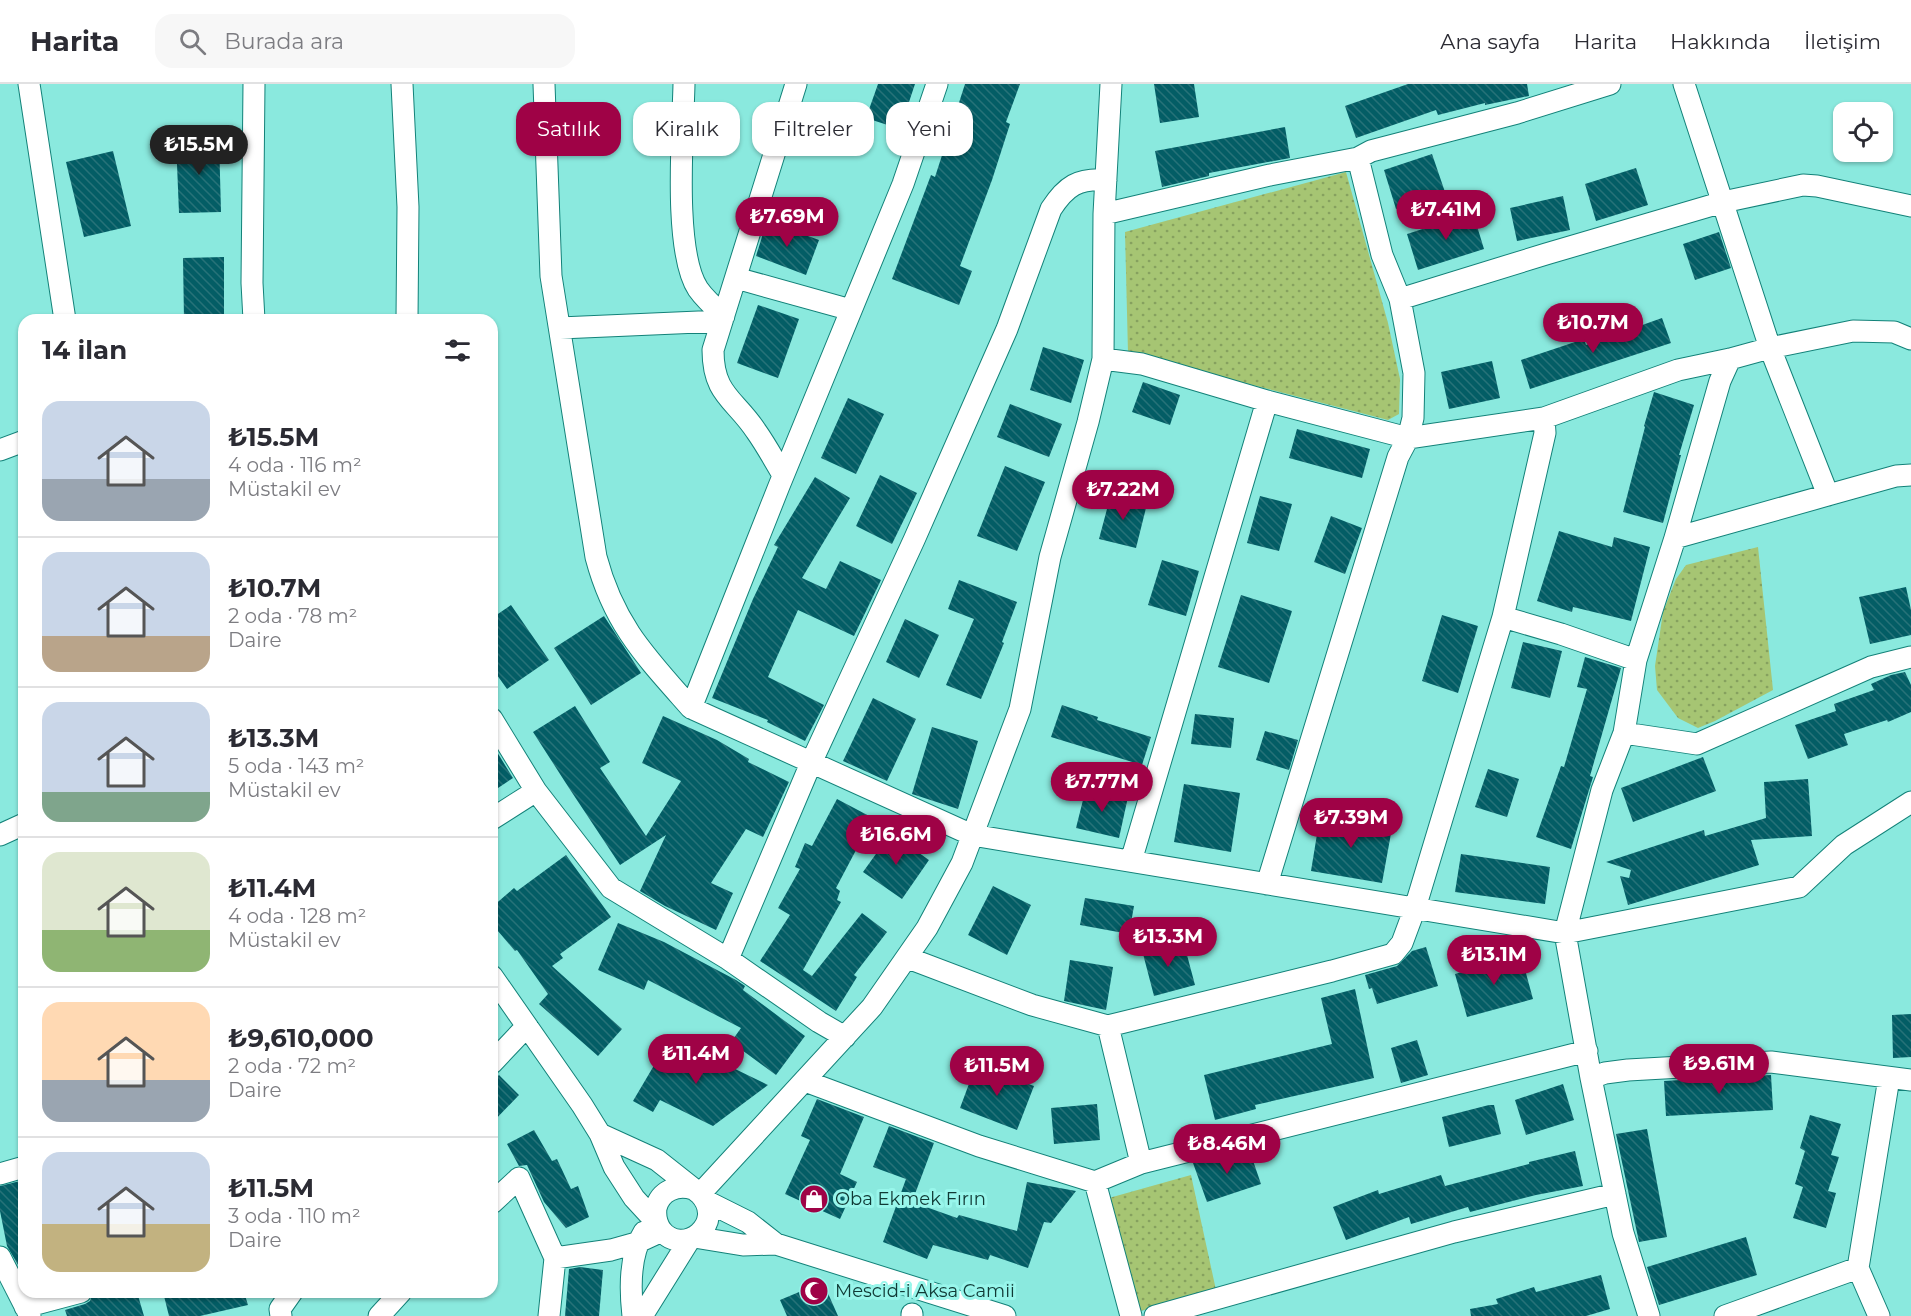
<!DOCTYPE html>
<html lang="tr">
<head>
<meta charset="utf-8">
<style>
  :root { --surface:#fff; --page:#f7f7f7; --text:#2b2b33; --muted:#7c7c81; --line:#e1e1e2; --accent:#9f0246 }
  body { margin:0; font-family:Montserrat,sans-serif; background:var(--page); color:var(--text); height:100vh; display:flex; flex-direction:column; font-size:22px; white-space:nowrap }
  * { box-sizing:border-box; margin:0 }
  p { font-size:20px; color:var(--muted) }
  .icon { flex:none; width:33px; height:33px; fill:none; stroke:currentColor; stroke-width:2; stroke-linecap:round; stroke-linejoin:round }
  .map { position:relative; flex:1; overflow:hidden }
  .side { position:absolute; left:18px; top:230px; width:480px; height:984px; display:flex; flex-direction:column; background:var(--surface); border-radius:18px; box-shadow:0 2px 4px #0004 }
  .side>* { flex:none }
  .top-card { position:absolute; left:516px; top:18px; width:570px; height:54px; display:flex; gap:12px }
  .tools { position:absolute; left:1833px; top:18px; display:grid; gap:12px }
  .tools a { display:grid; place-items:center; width:60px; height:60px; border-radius:12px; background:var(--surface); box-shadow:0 2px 4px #0004; font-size:30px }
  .price { position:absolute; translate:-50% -51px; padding:0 14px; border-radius:21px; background:var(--accent); color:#fff; font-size:20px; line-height:39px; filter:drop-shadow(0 2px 3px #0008) }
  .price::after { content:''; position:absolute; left:50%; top:36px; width:18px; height:14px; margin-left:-9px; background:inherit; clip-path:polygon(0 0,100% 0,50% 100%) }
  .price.selected { background:#222; color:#fff }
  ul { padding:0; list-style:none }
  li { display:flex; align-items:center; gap:18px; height:150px; padding:0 24px }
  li+li { border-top:2px solid var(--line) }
  li span { display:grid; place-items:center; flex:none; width:168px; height:120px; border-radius:18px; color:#555 }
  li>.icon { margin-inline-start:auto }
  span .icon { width:72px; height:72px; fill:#fffc; stroke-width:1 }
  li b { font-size:26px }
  h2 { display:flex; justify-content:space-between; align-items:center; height:72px; padding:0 24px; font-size:26px }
  .tag { padding:0 21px; border-radius:18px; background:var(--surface); box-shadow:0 2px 4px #0004; font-size:21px; line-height:54px }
  .tag.selected { background:var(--accent); color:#fff }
  header { display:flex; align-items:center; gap:36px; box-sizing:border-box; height:84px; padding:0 30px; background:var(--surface); border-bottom:2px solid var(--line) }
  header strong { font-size:28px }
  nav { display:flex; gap:33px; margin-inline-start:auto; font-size:21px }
  .search { width:420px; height:54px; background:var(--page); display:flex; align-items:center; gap:15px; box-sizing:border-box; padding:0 21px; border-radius:18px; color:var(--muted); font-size:22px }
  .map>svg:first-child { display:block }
  .grass { fill:url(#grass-dots) }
  .building { fill:url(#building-back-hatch) }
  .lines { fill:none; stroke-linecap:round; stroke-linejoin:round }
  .minor-casing { stroke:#138279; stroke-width:23 }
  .minor { stroke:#fff; stroke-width:21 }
  .labels { text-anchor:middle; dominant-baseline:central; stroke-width:6; stroke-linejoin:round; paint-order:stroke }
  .poi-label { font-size:18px; fill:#103935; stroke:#98f6eb; text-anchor:start }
</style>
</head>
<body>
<header>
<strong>Harita</strong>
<div class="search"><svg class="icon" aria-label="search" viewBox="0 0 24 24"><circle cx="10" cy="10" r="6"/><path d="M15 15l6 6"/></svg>Burada ara</div>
<nav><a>Ana sayfa</a><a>Harita</a><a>Hakkında</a><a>İletişim</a></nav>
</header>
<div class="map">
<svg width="1911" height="1232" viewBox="0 0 1911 1232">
  <defs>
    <pattern id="grass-dots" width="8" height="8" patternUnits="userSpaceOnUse" patternTransform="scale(1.5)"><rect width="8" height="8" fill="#a6c573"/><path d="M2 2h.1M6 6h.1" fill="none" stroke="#86a15f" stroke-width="1.8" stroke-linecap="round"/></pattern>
    <pattern id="building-back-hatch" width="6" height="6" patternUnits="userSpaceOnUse" patternTransform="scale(1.5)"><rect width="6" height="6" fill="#035d65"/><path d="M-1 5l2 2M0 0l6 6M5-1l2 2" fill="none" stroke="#277278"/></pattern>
  </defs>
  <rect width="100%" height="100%" fill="#8ae9de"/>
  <path class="grass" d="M1346 88 1388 239 1400 295 1399 330 1388 336 1128 269 1125 148Z
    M1758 463 1773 606 1715 637 1698 644 1678 634 1657 606 1655 582 1663 528 1676 495 1686 481Z
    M1191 1091 1216 1206 1137 1228 1109 1114Z"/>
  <path class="building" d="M878 0H915L900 45 866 34Z
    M965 0H1020L1006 38 1010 40 992 96 960 182 972 187 959 221 892 195 931 91 935 93Z
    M1154 0H1194L1199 33 1160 39Z
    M1408 0H1527L1529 12 1485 21V19L1438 31 1436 26 1356 54 1345 22Z
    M1285 43 1290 74 1209 89V92L1162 103 1155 67Z
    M219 55 221 128 179 129 176 56Z
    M113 67 131 142 84 153 66 78Z
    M1432 70 1445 108 1396 125 1384 86Z
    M1636 84 1648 121 1596 137 1585 100Z
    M1563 112 1570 146 1517 157 1510 124Z
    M1473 129 1484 165 1418 186 1407 150Z
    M767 137 819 156 806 191 756 172Z
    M1719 148 1731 184 1695 196 1683 160Z
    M224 173V236H184L183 174Z
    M758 221 799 235 778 294 737 279Z
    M1662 234 1671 259 1530 305 1521 276 1584 255 1586 261Z
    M1043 263 1084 276 1071 319 1030 306Z
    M1492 277 1500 314 1449 325 1441 288Z
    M1143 298 1180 311 1170 341 1132 328Z
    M1654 308 1694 321 1679 371H1681L1663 439 1623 428 1645 343 1644 342Z
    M848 314 884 330 856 390 821 374Z
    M1010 320 1062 340 1049 373 997 353Z
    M1297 345 1370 365 1362 394 1289 374Z
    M1005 382 1045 398 1017 467 977 452Z
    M880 391 917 409 892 460 856 442Z
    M815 393 850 414 802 494 826 505 840 477 881 496 854 552 798 526 768 593 824 621 805 657 767 638 768 636 712 614 753 515 778 463 774 461Z
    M1111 410 1147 420 1136 464 1099 455Z
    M1260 412 1292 420 1279 467 1247 459Z
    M1331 432 1362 444 1345 490 1314 478Z
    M1559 447 1612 463 1614 453 1650 463 1631 537 1573 523 1572 528 1537 517Z
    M1162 476 1199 487 1186 532 1148 521Z
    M959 496 1017 518 1002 558 1004 559 981 615 946 601 974 535 948 525Z
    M1906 503 1911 526V551L1870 560 1859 513Z
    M1241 511 1292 527 1269 599 1218 583Z
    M511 521 549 576 507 605 492 584V534Z
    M1442 531 1478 542 1458 609 1422 597Z
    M604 532 641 589 591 621 554 564Z
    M905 535 939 551 919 594 886 578Z
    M1523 558 1562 567 1550 614 1511 604Z
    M1585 573 1621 584 1590 692 1593 693 1571 765 1536 753 1561 682 1564 683 1587 605 1577 603Z
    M1905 588 1911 601V628L1888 638 1887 636 1844 650 1848 661 1808 675 1795 641 1836 627 1834 620 1874 606 1871 600 1891 591Z
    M873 614 916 635 887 697 843 677Z
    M1062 621 1098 633 1097 636 1151 653 1142 681 1051 653Z
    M575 622 610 678 600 684 646 752 681 697 642 679 663 632 717 656 749 675 748 678 789 698 763 753 746 745 711 799 733 809 716 846 665 822 640 807 666 751 620 781 569 704 533 648Z
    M1195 630 1234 634 1231 664 1191 660Z
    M932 643 978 657 958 725 912 710Z
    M1265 647 1298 656 1289 686 1256 676Z
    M497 668 513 694 492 708V672Z
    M1703 673 1716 707 1633 738 1621 704Z
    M1488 685 1519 695 1507 733 1475 723Z
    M1808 695 1812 752 1751 756 1759 781 1628 821 1620 792 1629 794 1631 786 1606 778 1704 746 1705 752 1766 734 1764 698Z
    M1184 700 1240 709 1231 768 1174 758Z
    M1086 704 1128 713 1119 754 1076 744Z
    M837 715 873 734 836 804 840 807 837 816 841 818 803 886 812 892 862 829 887 848 854 891 857 893 836 927 760 877 790 831 778 824 800 785 795 783 805 759 812 762Z
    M1320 732 1392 744 1382 799 1311 787Z
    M891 749 929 776 902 815 863 788Z
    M1461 770 1550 783 1545 820 1455 808Z
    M566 771 611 833 560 870 563 874 552 882 622 945 598 972 539 920 548 910 517 866 515 867 492 840V823L514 804 517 807Z
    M993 802 1031 821 1007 871 968 851Z
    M1085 814 1134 822 1129 850 1080 841Z
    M618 839 664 858 736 896 745 902 743 906 805 952 776 991 731 958 741 944 648 896 644 906 598 886Z
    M1183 856 1195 901 1154 912 1142 866Z
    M1426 863 1438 902 1377 920 1372 904 1369 905 1365 891 1397 882 1412 867Z
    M1521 871 1533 915 1467 933 1455 890Z
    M1070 876 1113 883 1106 926 1064 917Z
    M1355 905 1374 994 1255 1021 1256 1025 1215 1036 1204 991 1332 960 1321 914Z
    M1911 930V973L1893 974 1892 931Z
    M669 956 699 974 702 969 768 1001 713 1042 660 1016 653 1028 633 1017Z
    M1417 956 1428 991 1401 999 1391 964Z
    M976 981 1034 1002 1017 1046 960 1024Z
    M499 991 519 1011 492 1039V998Z
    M1771 991 1773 1026 1666 1032 1664 997Z
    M1563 1000 1574 1036 1526 1051 1515 1016Z
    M817 1015 864 1033 840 1090 857 1098 840 1135 785 1110 810 1056 801 1052Z
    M1097 1020 1100 1056 1054 1060 1051 1024Z
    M1489 1021H1494L1501 1050 1449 1063 1442 1033Z
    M1810 1031 1841 1040 1831 1071 1839 1073 1828 1107 1836 1109 1826 1144 1793 1134 1803 1103 1795 1100 1805 1067 1800 1064Z
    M889 1042 934 1059 912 1118 957 1134 959 1131 1017 1147 1027 1098 1076 1107 1051 1139 1044 1138 1028 1184 990 1171 988 1176 933 1161 927 1175 883 1158 906 1095 873 1083Z
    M1647 1045 1667 1153 1639 1158 1616 1050Z
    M534 1046 552 1077 557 1075 571 1105 578 1102 589 1133 566 1144 544 1118 527 1081 519 1082 507 1060Z
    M1249 1065 1261 1100 1207 1118 1193 1079Z
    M1575 1067 1583 1102 1536 1111 1470 1128 1468 1123 1411 1140 1409 1133 1346 1156 1333 1123 1378 1106 1379 1110 1441 1091 1445 1102 1529 1080V1078Z
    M24 1096V1185L21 1186 7 1162 0 1127V1102Z
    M1746 1153 1757 1191 1659 1221 1647 1183Z
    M580 1183 603 1186 599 1232H565L569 1185Z
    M1601 1191 1610 1225 1586 1232H1471L1470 1225 1498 1220 1496 1215 1534 1203 1536 1208Z
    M823 1198 838 1232H787L780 1216Z
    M98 1208H137L144 1232H67L65 1226 85 1220 90 1217 93 1209Z
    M163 1208H244L248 1221 200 1232H169Z"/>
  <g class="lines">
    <g class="minor-casing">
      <path id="minor" d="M29 0 65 236
        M402 0 408 123 407 236
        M544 0 551 192 596 473C614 541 646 573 691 624
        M684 0C683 48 673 167 698 205 705 215 715 224 724 232
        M937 0 903 100 779 402 691 624 972 751 1565 849 1591 994 1623 1149 1649 1232
        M1684 0 1770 264 1828 411
        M1104 130 1270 91 1358 74 1371 67 1517 29 1610 0
        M736 194 851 226
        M1400 215 1546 170 1723 118 1803 101 1817 102 1911 122
        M254 236 252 199 254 0
        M560 244 722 237
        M1103 275 1142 280 1267 317 1408 354 1544 334 1678 286 1730 275 1770 264 1853 247 1894 248 1911 255
        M1730 275 1720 297 1675 454 1636 576 1624 649 1602 706 1565 849 1799 803 1844 761 1911 718
        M0 366 24 357
        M783 391C774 376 766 361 756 347 735 315 713 311 713 266L796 0
        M1675 454 1828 411 1896 392 1911 391
        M1503 533 1561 550 1636 576
        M492 635 536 707 611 804 728 875 819 938 845 953
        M1624 649 1697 660 1871 583 1911 573
        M492 735 536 707
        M0 751 24 740
        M1131 777 1267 317
        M1267 800 1398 373 1408 354 1413 334 1414 289 1400 215 1382 171 1358 74
        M908 874 1032 921 1108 942 1332 887 1393 870 1402 859 1415 824 1503 533 1545 349 1544 334
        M728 875 811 679 914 456 1007 245 1051 125C1066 102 1078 94 1106 96
        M492 892 582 1021 600 1050 614 1083 634 1114 657 1139
        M1108 942 1141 1079
        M492 979 527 942
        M1591 994 1605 989 1628 986 1771 978 1911 996
        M805 997 979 1062 1095 1098 1141 1079 1587 967
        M600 1050 657 1076 700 1110C727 1139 683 1174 661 1146 657 1140 655 1132 656 1124 660 1107 677 1100 693 1105
        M0 1090 24 1083
        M1095 1098 1131 1232
        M700 1110 872 923 927 844 962 779 1020 625 1050 473 1088 338 1103 275 1104 130 1111 0
        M706 1117 748 1138 776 1160
        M492 1119 519 1094 555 1174 549 1232
        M694 1153 743 1161 776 1160 1005 1232
        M0 1173 30 1232
        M555 1174 611 1166 636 1159 662 1147
        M25 1223 81 1208
        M912 1230V1232
        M281 1232 280 1225 292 1208
        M379 1232 401 1208
        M633 1232C630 1206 629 1171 644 1148
        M642 1232 690 1155
        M1155 1232 1454 1148 1615 1110
        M1725 1232 1858 1184
        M1879 1232 1858 1184 1889 994"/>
    </g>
    <use href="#minor" class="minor"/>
  </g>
  <defs>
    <g id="shop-disc" transform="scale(1.5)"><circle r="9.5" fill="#9f0246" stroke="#98f6eb"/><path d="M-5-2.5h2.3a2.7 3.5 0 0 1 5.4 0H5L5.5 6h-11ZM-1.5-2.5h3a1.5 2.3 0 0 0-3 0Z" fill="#fff"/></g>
    <g id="mosque-disc" transform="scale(1.5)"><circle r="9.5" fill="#9f0246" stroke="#98f6eb"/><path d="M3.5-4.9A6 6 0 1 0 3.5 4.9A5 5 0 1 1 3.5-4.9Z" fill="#fff"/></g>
  </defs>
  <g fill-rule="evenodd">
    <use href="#shop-disc" x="814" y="1115"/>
    <use href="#mosque-disc" x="814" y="1207"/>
  </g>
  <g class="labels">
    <g class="poi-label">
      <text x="835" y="1115">Oba Ekmek Fırın</text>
      <text x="835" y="1207">Mescid-i Aksa Camii</text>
    </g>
  </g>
</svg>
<div class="tools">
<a><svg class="icon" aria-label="locate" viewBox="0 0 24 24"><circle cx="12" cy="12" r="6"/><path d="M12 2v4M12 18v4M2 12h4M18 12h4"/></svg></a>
</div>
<b class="price selected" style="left:199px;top:92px">₺15.5M</b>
<b class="price" style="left:1446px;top:157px">₺7.41M</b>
<b class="price" style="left:787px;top:164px">₺7.69M</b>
<b class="price" style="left:1593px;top:270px">₺10.7M</b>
<b class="price" style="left:1123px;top:437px">₺7.22M</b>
<b class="price" style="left:1102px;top:729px">₺7.77M</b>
<b class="price" style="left:1351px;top:765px">₺7.39M</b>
<b class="price" style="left:896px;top:782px">₺16.6M</b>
<b class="price" style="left:1168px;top:884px">₺13.3M</b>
<b class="price" style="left:1494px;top:902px">₺13.1M</b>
<b class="price" style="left:696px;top:1001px">₺11.4M</b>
<b class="price" style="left:1719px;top:1011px">₺9.61M</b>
<b class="price" style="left:997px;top:1013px">₺11.5M</b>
<b class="price" style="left:1227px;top:1091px">₺8.46M</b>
<div class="top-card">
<a class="tag selected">Satılık</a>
<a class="tag">Kiralık</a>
<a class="tag">Filtreler</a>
<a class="tag">Yeni</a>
</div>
<section class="side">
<h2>14 ilan<svg class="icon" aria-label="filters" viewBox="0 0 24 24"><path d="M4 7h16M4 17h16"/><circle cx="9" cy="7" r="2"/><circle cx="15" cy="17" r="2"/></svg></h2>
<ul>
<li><span style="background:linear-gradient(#c9d6e8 65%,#9aa5b1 0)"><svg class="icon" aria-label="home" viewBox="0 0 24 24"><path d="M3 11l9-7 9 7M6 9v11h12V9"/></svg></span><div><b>₺15.5M</b><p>4 oda · 116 m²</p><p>Müstakil ev</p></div></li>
<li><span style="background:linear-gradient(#c9d6e8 70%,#b9a48a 0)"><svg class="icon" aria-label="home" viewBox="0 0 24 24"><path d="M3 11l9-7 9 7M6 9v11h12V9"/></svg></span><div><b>₺10.7M</b><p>2 oda · 78 m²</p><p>Daire</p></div></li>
<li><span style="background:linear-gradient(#c9d6e8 75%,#7fa58c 0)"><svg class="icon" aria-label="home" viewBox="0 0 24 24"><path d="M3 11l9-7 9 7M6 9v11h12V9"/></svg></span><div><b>₺13.3M</b><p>5 oda · 143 m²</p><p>Müstakil ev</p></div></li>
<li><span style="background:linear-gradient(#dfe7d0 65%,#8fb573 0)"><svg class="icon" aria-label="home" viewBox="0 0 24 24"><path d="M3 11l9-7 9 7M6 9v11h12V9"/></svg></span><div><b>₺11.4M</b><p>4 oda · 128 m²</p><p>Müstakil ev</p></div></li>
<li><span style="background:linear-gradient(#ffd9b3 65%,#9aa5b1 0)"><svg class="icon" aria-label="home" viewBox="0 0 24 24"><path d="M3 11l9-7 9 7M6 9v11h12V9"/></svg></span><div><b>₺9,610,000</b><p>2 oda · 72 m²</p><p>Daire</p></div></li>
<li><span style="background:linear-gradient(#c9d6e8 60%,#c2b280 0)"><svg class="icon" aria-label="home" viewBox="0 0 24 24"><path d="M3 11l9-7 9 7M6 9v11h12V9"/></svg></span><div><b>₺11.5M</b><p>3 oda · 110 m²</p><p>Daire</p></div></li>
</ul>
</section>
</div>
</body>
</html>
